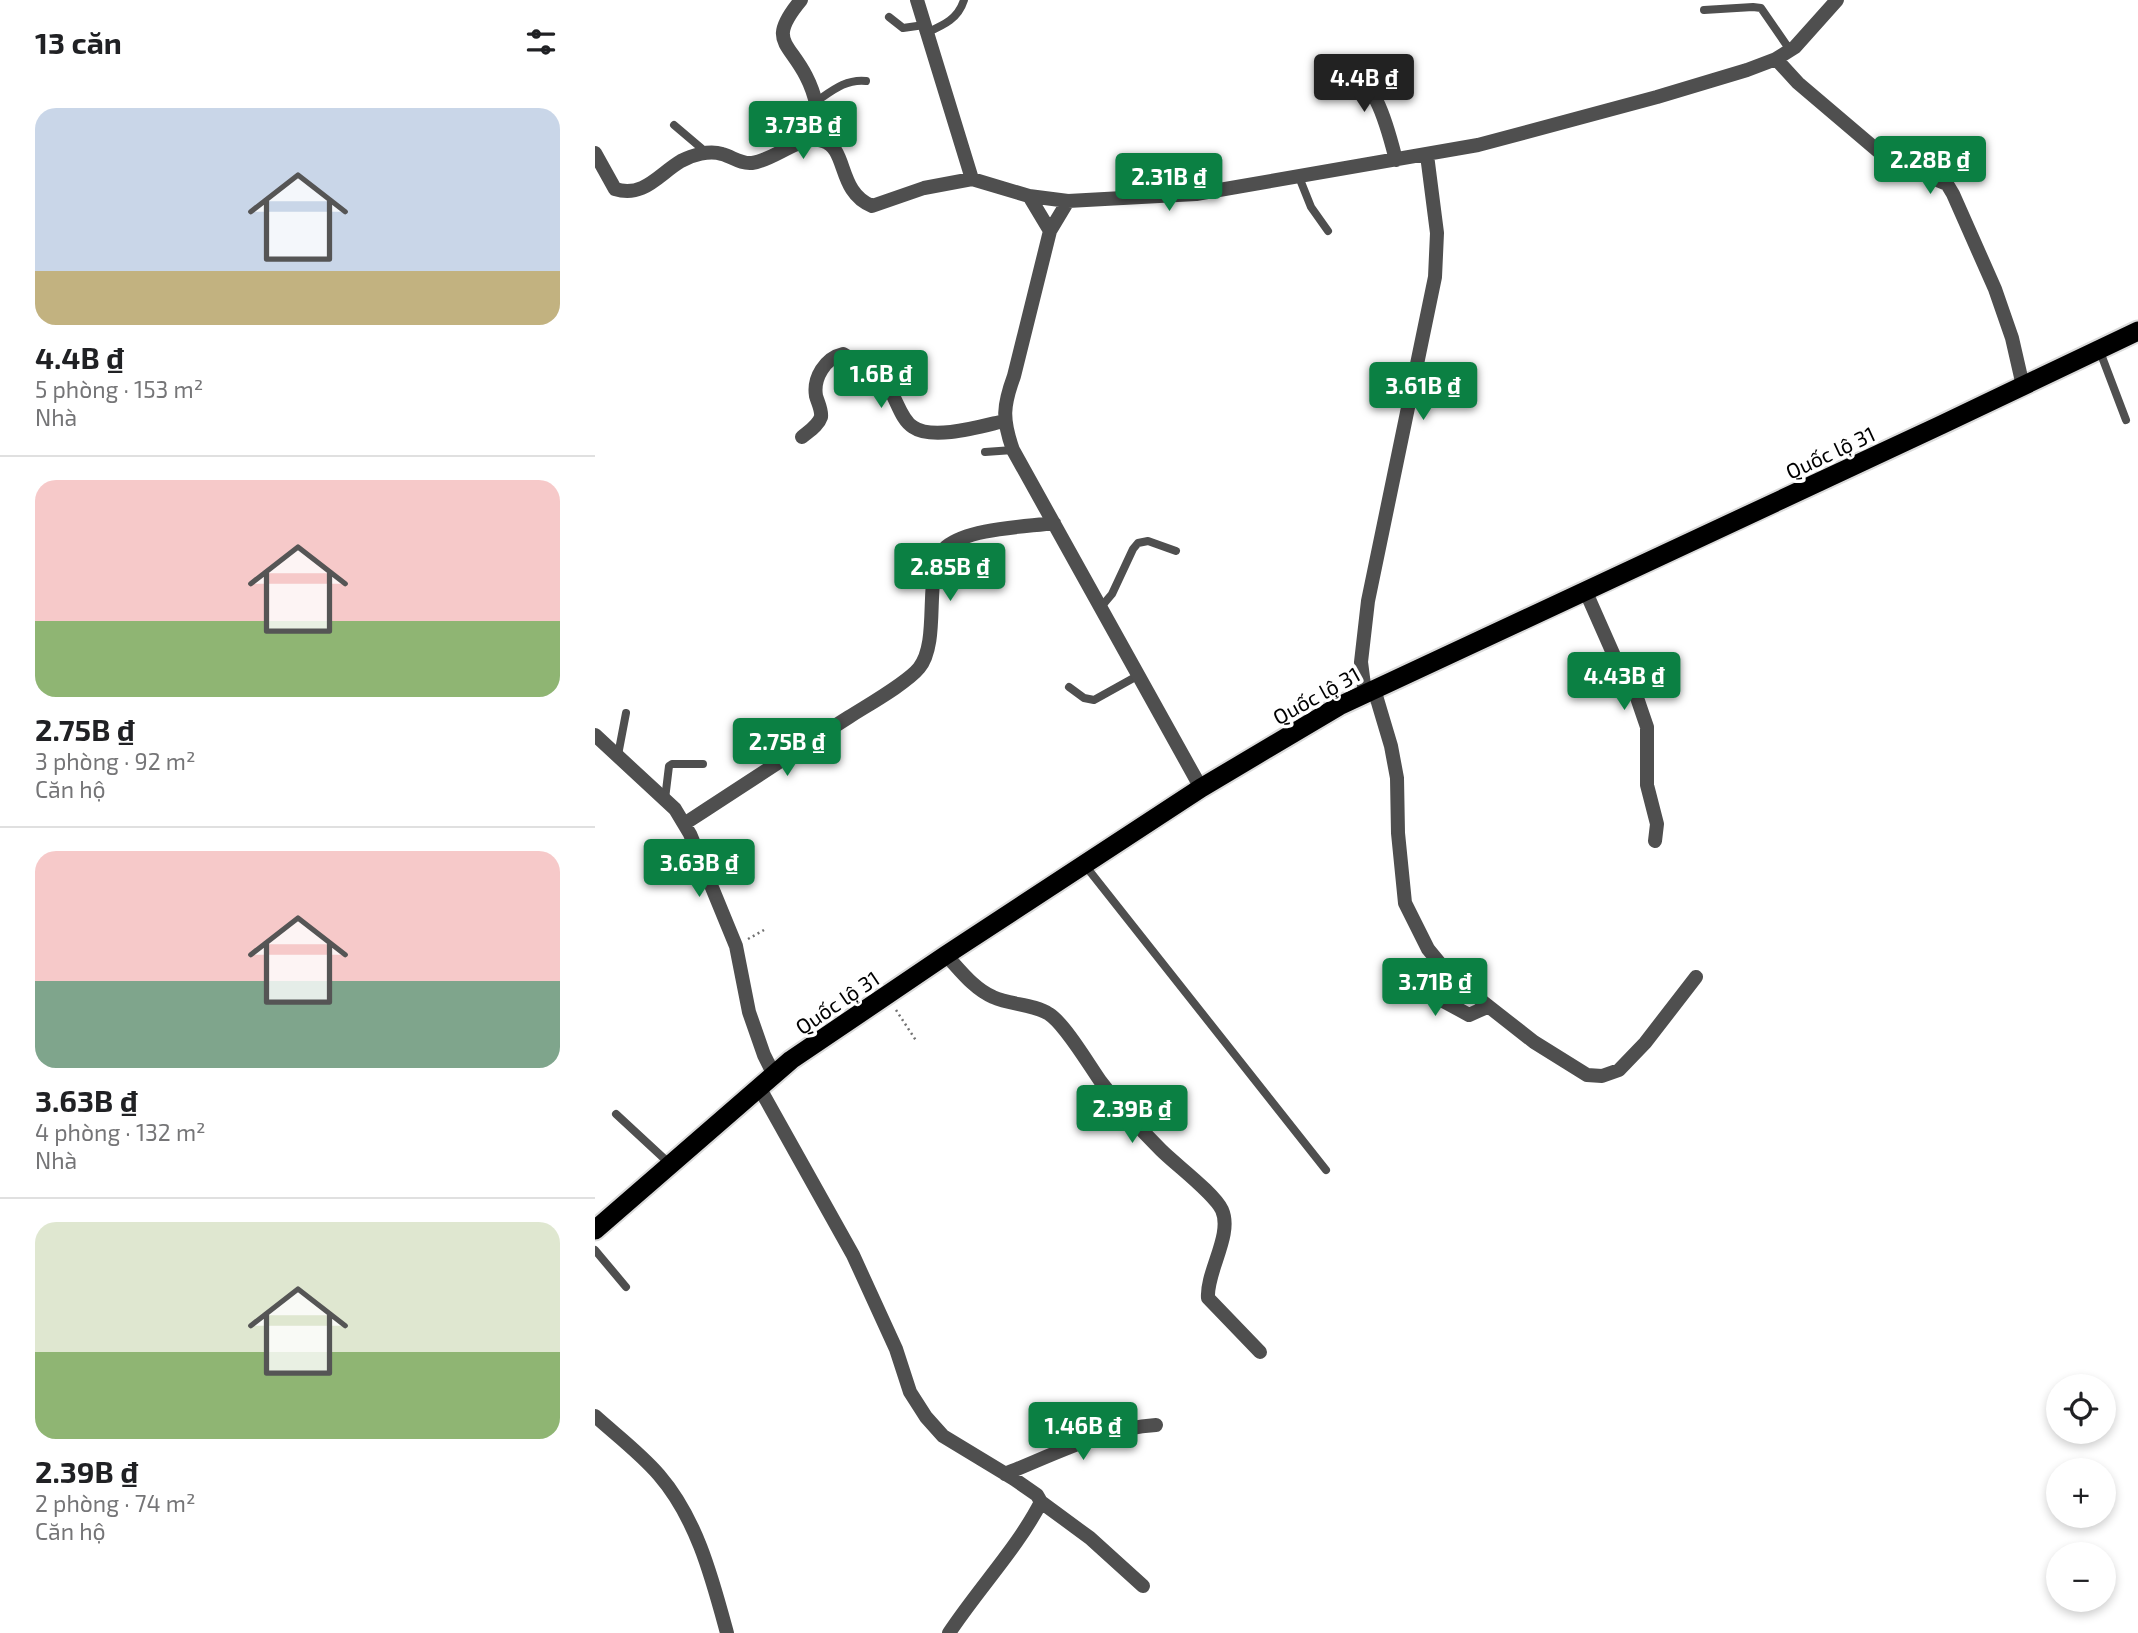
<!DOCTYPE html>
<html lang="vi">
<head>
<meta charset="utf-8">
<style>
  :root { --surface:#fff; --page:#f6f6f6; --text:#202124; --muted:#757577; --line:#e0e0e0; --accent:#0b8043 }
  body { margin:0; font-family:"Exo 2",sans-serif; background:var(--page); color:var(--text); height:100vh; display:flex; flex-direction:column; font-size:26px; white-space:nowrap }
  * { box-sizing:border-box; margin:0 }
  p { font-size:23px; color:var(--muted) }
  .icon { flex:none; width:38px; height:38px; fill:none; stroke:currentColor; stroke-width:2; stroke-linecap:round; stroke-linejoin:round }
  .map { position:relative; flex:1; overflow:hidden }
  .drawer { display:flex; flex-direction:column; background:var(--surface); width:595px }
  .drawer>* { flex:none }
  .controls { position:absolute; left:1451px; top:1374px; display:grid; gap:14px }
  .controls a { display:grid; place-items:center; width:70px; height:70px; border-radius:50%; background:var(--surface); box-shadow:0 4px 10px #0003; font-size:35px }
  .price { position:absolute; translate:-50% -60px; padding:0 16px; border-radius:7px; background:var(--accent); color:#fff; font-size:23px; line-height:46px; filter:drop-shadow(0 2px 4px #0008) }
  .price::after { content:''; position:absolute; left:50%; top:42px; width:21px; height:16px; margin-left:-10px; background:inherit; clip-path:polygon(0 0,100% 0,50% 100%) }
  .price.selected { background:#222; color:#fff }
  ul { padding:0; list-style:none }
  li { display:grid; align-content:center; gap:14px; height:371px; padding:0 35px }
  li+li { border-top:2px solid var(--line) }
  li span { display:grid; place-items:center; height:217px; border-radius:21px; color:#555 }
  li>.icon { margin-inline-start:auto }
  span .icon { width:126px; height:126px; fill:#fffc; stroke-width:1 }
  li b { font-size:30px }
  h2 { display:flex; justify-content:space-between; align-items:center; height:84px; padding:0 35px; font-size:30px }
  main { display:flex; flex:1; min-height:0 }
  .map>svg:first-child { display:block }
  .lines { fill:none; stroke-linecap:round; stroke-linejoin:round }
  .trunk-casing { stroke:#dbdbdb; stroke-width:23 }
  .path { stroke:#717171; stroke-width:2.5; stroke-dasharray:2 3.5; stroke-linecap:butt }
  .service { stroke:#4f4f4f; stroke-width:8 }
  .minor { stroke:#4f4f4f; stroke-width:14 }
  .trunk { stroke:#000; stroke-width:19 }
  .labels { text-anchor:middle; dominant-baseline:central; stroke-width:7; stroke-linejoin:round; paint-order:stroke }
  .street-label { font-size:21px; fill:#000; stroke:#fff }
</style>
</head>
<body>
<main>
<section class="drawer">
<h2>13 căn<svg class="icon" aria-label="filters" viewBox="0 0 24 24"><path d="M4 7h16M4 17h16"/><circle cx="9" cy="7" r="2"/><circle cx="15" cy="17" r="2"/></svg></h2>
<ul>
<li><span style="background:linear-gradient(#c9d6e8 75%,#c2b280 0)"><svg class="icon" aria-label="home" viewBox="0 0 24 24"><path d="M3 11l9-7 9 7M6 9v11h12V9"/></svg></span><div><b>4.4B ₫</b><p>5 phòng · 153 m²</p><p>Nhà</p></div></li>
<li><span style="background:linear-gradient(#f6c9c9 65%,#8fb573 0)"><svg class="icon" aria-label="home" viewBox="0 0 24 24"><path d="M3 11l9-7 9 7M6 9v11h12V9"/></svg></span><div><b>2.75B ₫</b><p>3 phòng · 92 m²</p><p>Căn hộ</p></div></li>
<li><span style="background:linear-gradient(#f6c9c9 60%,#7fa58c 0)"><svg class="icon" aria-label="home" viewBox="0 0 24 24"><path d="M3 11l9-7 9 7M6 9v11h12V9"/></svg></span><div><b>3.63B ₫</b><p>4 phòng · 132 m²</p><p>Nhà</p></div></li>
<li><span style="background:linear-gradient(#dfe7d0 60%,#8fb573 0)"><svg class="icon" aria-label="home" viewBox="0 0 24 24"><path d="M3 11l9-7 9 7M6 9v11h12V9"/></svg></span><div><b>2.39B ₫</b><p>2 phòng · 74 m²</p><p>Căn hộ</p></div></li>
</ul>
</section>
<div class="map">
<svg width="1543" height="1633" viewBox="0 0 1543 1633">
  <rect width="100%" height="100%" fill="#fff"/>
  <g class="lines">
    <g class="trunk-casing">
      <path id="trunk" d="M0 1230 196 1060 351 955 606 788 744 706 1346 425 1543 331"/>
    </g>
    <path class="path" d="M153 939 169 930
      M301 1010 322 1042"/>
    <path class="service" d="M1109 10 1158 7 1166 8 1195 50
      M294 17 308 28 329 25
      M331 33C349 25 363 19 369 0
      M222 101C238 90 251 79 271 81
      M79 125 112 153
      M704 177 716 207 733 231
      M1504 349 1531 420
      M390 452 418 450
      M506 607 517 594 538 549 543 543 553 541 581 551
      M474 687 489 698 499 700 544 675
      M23 755 31 713
      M70 799 74 766 77 764H108
      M489 864 731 1170
      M21 1114 75 1164
      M0 1250 31 1287"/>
    <path class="minor" d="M206 0C172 41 193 41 211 76 222 97 225 117 225 140
      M322 0 377 179
      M1181 59 1203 83 1283 151 1306 165 1352 184 1358 194 1400 289 1417 338 1428 386
      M742 61C781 79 791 121 801 160
      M0 153 20 189C49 198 64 174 86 161 97 155 114 150 127 154 138 157 145 164 157 163 180 160 205 134 228 141 253 148 242 192 277 206L329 188 377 179 434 196
      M455 231 473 201
      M207 437C214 431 223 426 226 417 227 410 223 403 221 396 218 378 230 358 248 354 264 364 280 372 292 386 302 398 305 419 318 427 338 441 387 426 409 421
      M990 590 1028 676 1040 692 1052 727V785L1062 824 1060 841
      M779 689 796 746 802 778 803 833 810 903 833 949 856 977 939 1042 992 1075 1007 1076 1024 1070 1050 1043 1101 977
      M770 693 766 662 773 601 840 277 842 233 832 155
      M0 735 80 809 95 834 141 946 154 1012 169 1055 179 1075
      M606 788 418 450C407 419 408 406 419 376L455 231 434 196 473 201 601 194 883 145 1062 97 1152 70 1181 59 1200 47 1242 0
      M89 824C144 788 199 752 254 717 271 706 312 683 324 668 347 640 326 567 351 547 374 528 430 527 459 523
      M351 955C365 970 379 989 398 997 415 1005 439 1004 454 1014 470 1024 494 1065 506 1082 524 1106 545 1129 566 1150 581 1165 619 1193 627 1210 638 1235 611 1272 613 1298L665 1352
      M848 968 839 988V996L874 1015 892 1007
      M164 1087 258 1255 301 1349 315 1392 331 1417 348 1436 419 1479 442 1495 446 1502C423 1547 383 1589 354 1633
      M0 1416C21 1435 45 1453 64 1475 102 1519 117 1578 132 1633
      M410 1474C458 1455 509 1428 561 1425
      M446 1502 495 1538 548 1586"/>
    <use href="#trunk" class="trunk"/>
  </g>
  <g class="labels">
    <g class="street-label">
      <text transform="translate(1235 452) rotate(-25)">Quốc lộ 31</text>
      <text transform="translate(721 695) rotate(-29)">Quốc lộ 31</text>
      <text transform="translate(242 1002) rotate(-34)">Quốc lộ 31</text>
    </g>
  </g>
</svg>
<div class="controls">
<a><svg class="icon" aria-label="locate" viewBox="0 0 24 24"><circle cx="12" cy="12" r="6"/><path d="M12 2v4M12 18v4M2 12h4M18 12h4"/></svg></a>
<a>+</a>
<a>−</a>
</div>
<b class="price selected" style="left:769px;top:114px">4.4B ₫</b>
<b class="price" style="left:208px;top:161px">3.73B ₫</b>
<b class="price" style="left:1335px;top:196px">2.28B ₫</b>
<b class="price" style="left:574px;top:213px">2.31B ₫</b>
<b class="price" style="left:286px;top:410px">1.6B ₫</b>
<b class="price" style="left:828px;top:422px">3.61B ₫</b>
<b class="price" style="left:355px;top:603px">2.85B ₫</b>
<b class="price" style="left:1029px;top:712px">4.43B ₫</b>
<b class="price" style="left:192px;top:778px">2.75B ₫</b>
<b class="price" style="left:104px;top:899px">3.63B ₫</b>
<b class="price" style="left:840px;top:1018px">3.71B ₫</b>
<b class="price" style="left:537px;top:1145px">2.39B ₫</b>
<b class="price" style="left:488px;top:1462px">1.46B ₫</b>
</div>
</main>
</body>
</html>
